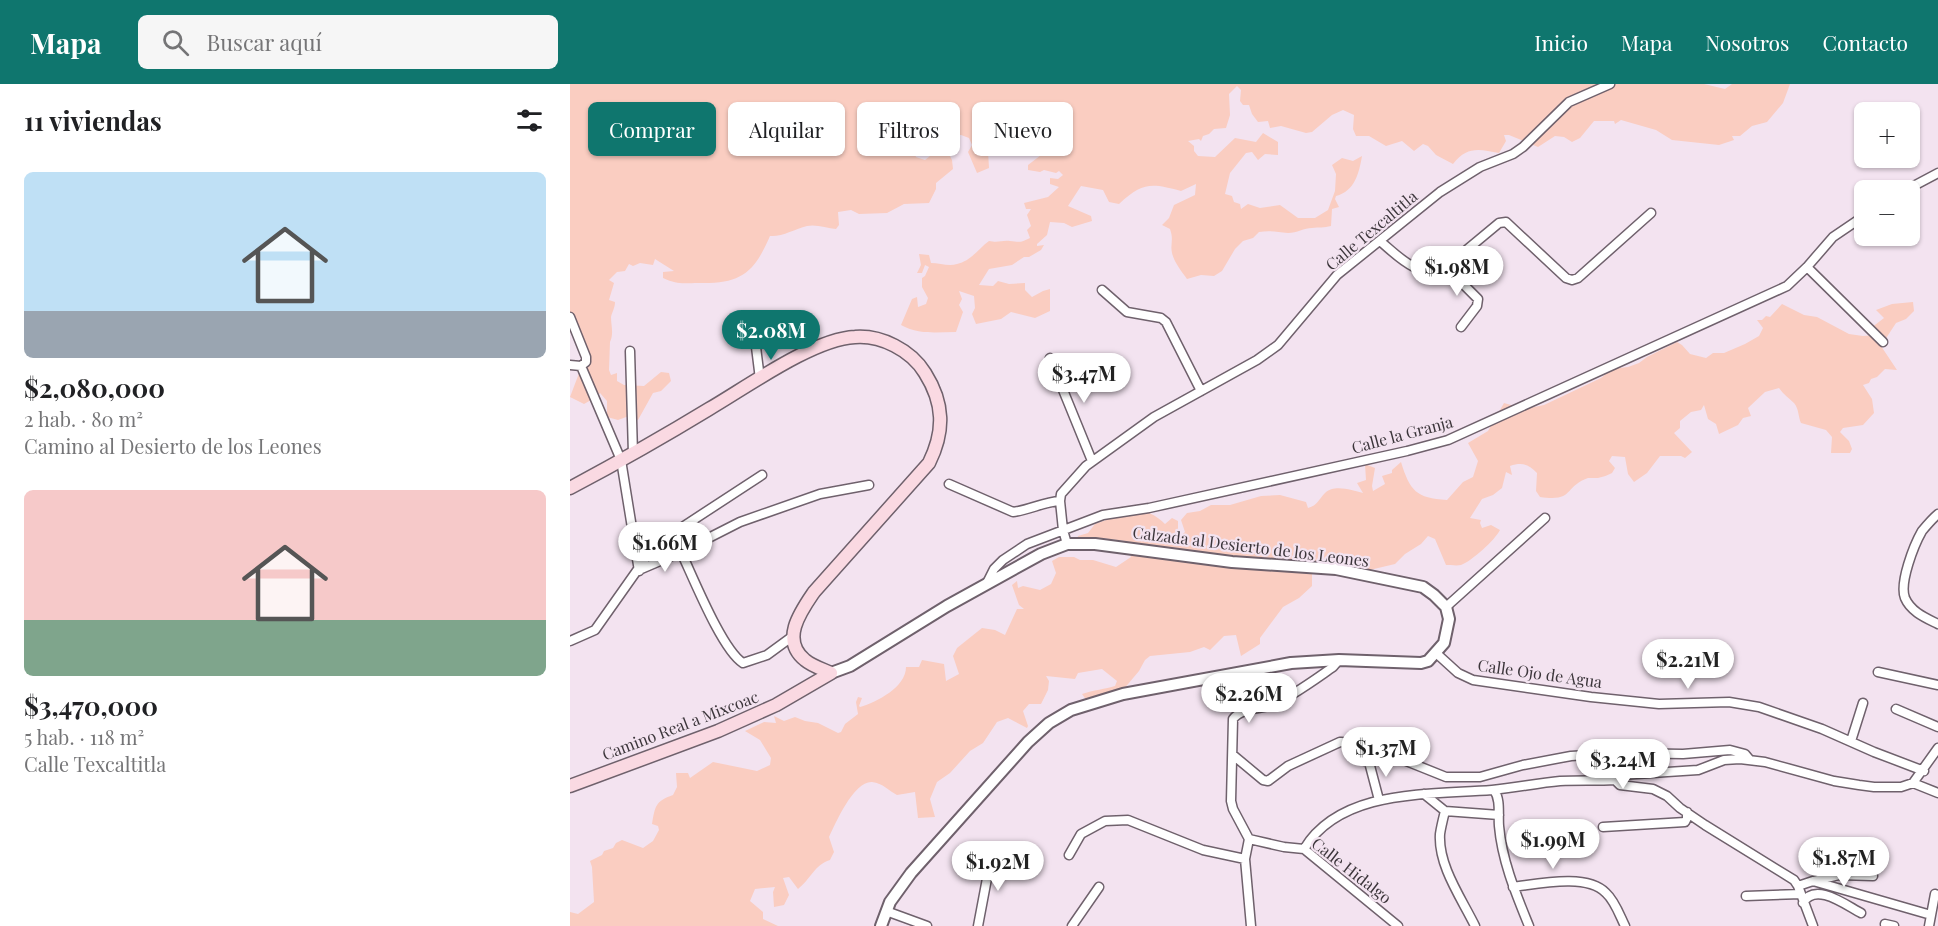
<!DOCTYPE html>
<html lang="es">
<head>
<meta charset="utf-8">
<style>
  :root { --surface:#fff; --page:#f6f6f6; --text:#202124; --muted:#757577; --accent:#0f766e }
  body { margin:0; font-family:"Playfair Display",serif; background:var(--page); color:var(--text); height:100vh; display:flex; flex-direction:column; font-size:22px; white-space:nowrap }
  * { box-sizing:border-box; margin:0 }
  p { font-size:20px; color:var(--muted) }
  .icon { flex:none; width:33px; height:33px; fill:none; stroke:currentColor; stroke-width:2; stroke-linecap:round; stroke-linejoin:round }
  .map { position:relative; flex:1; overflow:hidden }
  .side { display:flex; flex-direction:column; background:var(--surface); width:570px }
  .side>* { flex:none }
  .guide { position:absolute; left:18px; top:18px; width:570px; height:54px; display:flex; gap:12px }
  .fabs { position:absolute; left:1284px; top:18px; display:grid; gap:12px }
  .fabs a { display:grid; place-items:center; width:66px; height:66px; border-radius:9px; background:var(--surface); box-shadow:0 2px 4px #0004; font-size:30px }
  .price { position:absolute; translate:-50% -51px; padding:0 14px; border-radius:21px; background:#fff; color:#222; font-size:20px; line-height:39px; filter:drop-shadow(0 2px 3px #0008) }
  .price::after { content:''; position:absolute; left:50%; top:36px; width:18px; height:14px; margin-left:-9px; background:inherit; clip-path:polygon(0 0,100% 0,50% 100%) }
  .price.active { background:var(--accent); color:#fff }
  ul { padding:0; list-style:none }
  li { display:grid; align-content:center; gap:12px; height:318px; padding:0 24px }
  li span { display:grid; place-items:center; height:186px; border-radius:9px; color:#555 }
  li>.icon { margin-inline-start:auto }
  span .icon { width:108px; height:108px; fill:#fffc; stroke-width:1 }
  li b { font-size:26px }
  h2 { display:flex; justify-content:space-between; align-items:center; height:72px; padding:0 24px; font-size:26px }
  .chip { padding:0 21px; border-radius:9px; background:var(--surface); box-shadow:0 2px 4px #0004; font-size:21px; line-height:54px }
  .chip.active { background:var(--accent); color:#fff }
  header { display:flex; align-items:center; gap:36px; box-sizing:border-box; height:84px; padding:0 30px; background:var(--accent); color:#fff }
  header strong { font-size:28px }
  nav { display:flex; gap:33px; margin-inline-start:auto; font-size:21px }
  .search { width:420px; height:54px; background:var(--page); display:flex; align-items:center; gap:15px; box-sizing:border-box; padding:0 21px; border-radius:9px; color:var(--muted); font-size:22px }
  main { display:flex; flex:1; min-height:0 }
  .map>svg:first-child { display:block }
  .green { fill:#facdc1 }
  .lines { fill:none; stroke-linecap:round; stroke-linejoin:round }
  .minor-casing { stroke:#6f616c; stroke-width:11 }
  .tertiary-casing { stroke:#6f616c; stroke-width:14 }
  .secondary-casing { stroke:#6f616c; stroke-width:15 }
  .minor { stroke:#fff; stroke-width:8 }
  .tertiary { stroke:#fff; stroke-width:10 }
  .secondary { stroke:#fad9e2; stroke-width:12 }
  .labels { text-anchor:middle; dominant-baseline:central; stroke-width:4.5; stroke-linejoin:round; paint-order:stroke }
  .street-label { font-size:16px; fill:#3c363b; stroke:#f3e3f0 }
</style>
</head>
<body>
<header>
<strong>Mapa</strong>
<div class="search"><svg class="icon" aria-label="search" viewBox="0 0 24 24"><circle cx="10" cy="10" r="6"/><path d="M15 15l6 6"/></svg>Buscar aquí</div>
<nav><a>Inicio</a><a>Mapa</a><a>Nosotros</a><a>Contacto</a></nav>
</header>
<main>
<section class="side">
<h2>11 viviendas<svg class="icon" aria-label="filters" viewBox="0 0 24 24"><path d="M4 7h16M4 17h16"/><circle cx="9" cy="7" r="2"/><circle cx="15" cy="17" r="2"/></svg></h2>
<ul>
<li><span style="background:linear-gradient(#bfe0f5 75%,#9aa5b1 0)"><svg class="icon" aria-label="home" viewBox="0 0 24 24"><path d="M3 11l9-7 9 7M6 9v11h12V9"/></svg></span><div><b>$2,080,000</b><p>2 hab. · 80 m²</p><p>Camino al Desierto de los Leones</p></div></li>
<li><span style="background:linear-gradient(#f6c9c9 70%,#7fa58c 0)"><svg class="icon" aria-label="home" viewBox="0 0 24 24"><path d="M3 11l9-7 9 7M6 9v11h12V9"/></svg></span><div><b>$3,470,000</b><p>5 hab. · 118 m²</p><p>Calle Texcaltitla</p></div></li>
</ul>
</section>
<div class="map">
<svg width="1368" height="842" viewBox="0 0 1368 842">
  <rect width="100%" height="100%" fill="#f3e3f0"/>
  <path class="green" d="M0 0H1134L1155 5 1162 0H1220L1213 19 1197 38 1182 42 1170 52H1162L1164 56 1149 61 1102 56 1086 46 1051 36 1045 40 1044 37H1024L1010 54 1002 58 994 53 985 52 968 63 939 51H934L936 57 929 69C909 65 897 62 883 80L866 71 858 62 853 60 844 67 832 57 816 62 799 52H786L783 45 784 31 773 26 762 31 742 48 736 49 711 42 700 44 698 37 688 38 682 30 679 21H673L670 17 671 6 667 2 659 10 660 31 656 44 644 45 639 50 633 52 631 57 629 55 618 57 624 62V67L628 72 645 73 665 54 686 58 693 49 708 58V71L695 70 688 76 682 68 676 69 660 89 655 110 662 112 664 118 670 120 671 125 678 120 690 124 710 121 728 134H745L758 126 765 107 766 90 762 81 772 74 783 77 792 72C789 89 785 107 766 112L765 115 769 123 762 125 761 142C754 144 749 143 742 144 734 144 727 149 718 149 707 148 700 146 689 148L683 154 673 157 665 165 652 187 644 192 631 191 617 195C612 188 604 178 602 169 600 160 604 156 600 145L592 141 599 134 604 121 625 111 626 100 611 107C581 99 573 98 549 120L539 118 533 106 511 102 498 122 521 132 522 137 502 143 494 139 480 138 477 151 467 160V162L474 161 471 166 459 173H454L442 181 419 185 409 201 423 202 428 197 439 200 455 199V206L462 213 473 207 480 205V227L465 234 441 228 431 235 406 240 402 230 405 224 404 212 389 207 392 215 389 221 393 228 386 248C367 248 348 251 331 241L342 215 347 213 348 223 356 220 358 214 352 203V194L355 192 359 183 355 181 352 189H347L351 181 349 170 359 171 361 179C370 179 379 183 387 180 401 177 409 164 419 157 429 159 432 156 440 157 450 158 450 159 460 154L457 146 461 142 457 131 461 125H456L454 119 478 113 489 103 480 100V94L488 95 493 91 489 87 486 89 474 86 470 88 458 86V81L475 68 483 66 484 60 493 50 486 43 484 37 479 34 471 39 457 32 439 54 425 60 418 67 419 84 407 89 398 68 402 61 399 54 391 51H371L361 46 348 47 341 61 346 73 355 76 365 68H378L382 76 383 85 366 99V105L359 119 334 120 317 129 289 130 281 126 268 128 269 141 266 145C257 144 246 140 237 142 225 145 212 153 200 152 184 189 171 200 129 199 113 199 108 201 93 194V188L104 187 85 175 83 181 70 179 63 182 59 180 55 187 47 188 39 196 44 199 39 216 45 218C45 224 42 228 41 233 41 241 44 250 40 258L39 286 41 291 47 289V297L54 301 74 302 91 288 99 289 101 297 91 307 83 309 68 336 59 332 48 336 37 333V317L30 309 28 312 14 320 0 313 16 271 0 235Z
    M1343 218 1344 227 1336 235 1326 239 1311 262 1327 286 1315 285 1307 293 1301 295 1299 299 1293 301 1302 315 1304 329 1293 341 1273 344 1270 348 1279 357 1282 365 1280 369H1261L1262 353 1256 346 1231 339C1228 332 1229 325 1224 319 1219 314 1213 310 1209 304L1195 308 1178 324 1181 332 1173 334 1168 341 1149 350 1146 340 1138 335 1134 321 1131 326 1121 328 1110 337V344L1104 349 1122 368 1115 374 1111 372H1090L1077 389 1064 398 1058 390 1055 373 1042 372 1039 377 1045 384 1042 389C1038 391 1033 393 1028 394 1027 394 1019 394 1018 394 993 403 1005 418 970 413L966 407 967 389C958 380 952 378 940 382L942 391 936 388 932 404 923 411 912 415 900 434 911 436 910 439 912 444 921 441 930 446C925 456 902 477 891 481 887 482 880 481 876 481L865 455 858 452 851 460 835 470 825 480 787 489 751 480 742 490V502L729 514 713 523 690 554V560L671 572 666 551 654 552 640 566 634 563 620 568 580 572 575 576 569 587 553 606 517 617 512 610C523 606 536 605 545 602L547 597 532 585 508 589 505 595 476 592 479 597 478 606 471 620H459L453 627 458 642 457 644 438 634 427 638 413 659 400 667 380 689 367 698 360 715 365 733 348 734 345 708 327 711C319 707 313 699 302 698 284 697 266 738 259 753L264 768 260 776C244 781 241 795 228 805L219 793 213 794 219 811 214 821 204 823 203 808 205 803 185 805 180 817 193 828V835L208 842H0V828L8 830 24 818 22 783 20 777 32 771 34 767 43 764 46 759 52 756 73 764 83 757 89 746 88 742 82 740C85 723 85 717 103 711L107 703 106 689H118L120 694 143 678 187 687 200 681 201 674 190 656 175 647 194 638 206 639 204 632 214 637 225 633 235 637 248 639 268 649 271 648 275 640 288 630 286 618 288 613 292 614 289 622 290 623C307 618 336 603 336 583H349L352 576 374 580 376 597 389 590 383 572 387 564 412 544 425 546 435 551 447 525H454L449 521 442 501 447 497 448 504 453 502 470 506 481 500 486 489 482 477 489 473H504L510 476H523L546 483 561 473 555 457 531 454 504 464 508 452 518 449 525 440 536 436 552 424C565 422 585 429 595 440L602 434 608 437V448L599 451 604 458 615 448 611 436 617 429 630 427 641 421H660L691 412 710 411 736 418 738 424C748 421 748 416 755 409 764 400 782 406 793 409L787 399 796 396 795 380 805 384 802 402 803 407 815 400 812 392 822 389V386L831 378C840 407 846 414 877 416L893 398 903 393 908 377 898 359 918 347 934 319 955 325 974 321 1031 294 1042 285 1058 283 1069 279 1077 273 1107 258 1112 261 1120 270 1136 274 1143 269H1154L1175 260 1189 252 1193 244 1187 236H1192L1196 232 1200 233 1212 220 1234 231 1247 233 1279 250 1293 252 1306 251 1301 244 1314 234 1306 226 1322 220Z"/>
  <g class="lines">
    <g class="minor-casing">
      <path id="minor" d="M1336 106 1368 89
        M810 157C829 173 849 196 876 183L929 139 936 138 996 194 1002 196 1008 194 1081 129
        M876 183 908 215 907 222 891 243
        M1237 183 1313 258
        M532 206 557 228 591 234 596 238 631 307
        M0 233 16 273V278L11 282 0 281
        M186 263 190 295
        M60 267 63 370
        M480 274 522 377
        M11 282 51 376 69 487
        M379 400 443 428C460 426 473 418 490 417
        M1368 430C1362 435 1357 441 1352 447 1344 461 1329 499 1335 514 1341 528 1356 534 1368 540
        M497 460 493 446 490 417 491 410 516 382 584 333 687 276 708 261 767 191 870 108 910 83 943 70 953 63 999 18 1040 0
        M111 468C123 493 152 566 173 579L197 571 223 552
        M69 486 111 468 170 438 250 410 299 401
        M417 499 424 485 433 476 457 460 533 431 579 424 837 367 878 356 1217 202 1237 183 1263 153 1294 132
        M876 523 975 434
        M0 557 25 546 85 461 192 391
        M866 569 888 589 903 596 1021 613 1089 620 1159 618 1189 623 1252 645 1304 668 1354 687
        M1308 588 1368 601
        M1326 625 1368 643
        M1281 657 1293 619
        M663 671 693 696 698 697 718 682 770 658C781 657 781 668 786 675L799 678 809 716
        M826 673 876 693H910L953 681 1001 672 1050 669 1113 670 1160 666 1175 670 1180 676
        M1045 696 1050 701 1083 705 1097 712 1110 724 1135 741 1224 796 1228 802 1243 842
        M1343 699 1368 709
        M924 706C931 716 928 730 929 742 932 777 946 810 959 842
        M854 710 875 727 929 731
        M875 727C873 735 871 743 870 750 868 782 892 815 905 842
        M1033 743 1115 738 1117 734V728
        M679 755 663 725 661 717 663 635C671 624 690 625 702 621 720 614 747 594 763 583L769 576
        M679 755 714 763 734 765 828 842
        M679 755 675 775 681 842
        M734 765C771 704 861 711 922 706 945 704 967 699 990 697 1008 696 1027 697 1045 696L1051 691 1128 686 1154 676 1170 675 1195 678 1264 697 1289 701 1304 703H1331L1343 699 1368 664
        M499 771 511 750 535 737 558 736 633 766 675 775
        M1244 797 1269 791 1303 792
        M1228 802 1243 797 1361 831
        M943 803C968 800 1017 789 1036 809 1045 817 1050 832 1055 842
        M1176 812 1231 810
        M1233 819C1245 797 1277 822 1291 829
        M316 827 357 842
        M1315 840 1324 842
        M408 842 422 768
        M502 842 529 803
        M1359 842 1365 810 1368 811"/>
    </g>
    <g class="tertiary-casing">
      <path id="tertiary" d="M261 589 280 582 377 522 471 470 497 460H525L662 478 766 485 853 503 864 511 876 523 879 535 874 559 858 577 851 579 769 576 721 579 553 610 501 626 479 639 458 658 341 789 320 818 311 842"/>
    </g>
    <g class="secondary-casing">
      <path id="secondary" d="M0 404C47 379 93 353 139 325 177 303 243 255 285 253 311 251 341 266 355 289 374 319 375 347 359 379L244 508C231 527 210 556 235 576 242 582 252 585 261 589
        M0 702 148 647 206 621 261 589"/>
    </g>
    <use href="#minor" class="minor"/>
    <use href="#tertiary" class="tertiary"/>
    <use href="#secondary" class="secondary"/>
  </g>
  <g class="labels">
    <g class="street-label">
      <text transform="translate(801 146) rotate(-40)">Calle Texcaltitla</text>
      <text transform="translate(832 350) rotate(-15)">Calle la Granja</text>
      <text transform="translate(681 462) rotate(7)">Calzada al Desierto de los Leones</text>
      <text transform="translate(970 589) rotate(8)">Calle Ojo de Agua</text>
      <text transform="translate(110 641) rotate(-21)">Camino Real a Mixcoac</text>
      <text transform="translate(782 786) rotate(38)">Calle Hidalgo</text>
    </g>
  </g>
</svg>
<div class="fabs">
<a>+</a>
<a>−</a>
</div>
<b class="price" style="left:887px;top:213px">$1.98M</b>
<b class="price active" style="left:201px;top:277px">$2.08M</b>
<b class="price" style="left:514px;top:320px">$3.47M</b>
<b class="price" style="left:95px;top:489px">$1.66M</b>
<b class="price" style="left:1118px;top:606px">$2.21M</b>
<b class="price" style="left:679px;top:640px">$2.26M</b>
<b class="price" style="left:816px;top:694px">$1.37M</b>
<b class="price" style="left:1053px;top:706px">$3.24M</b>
<b class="price" style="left:983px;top:786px">$1.99M</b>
<b class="price" style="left:1274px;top:804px">$1.87M</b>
<b class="price" style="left:428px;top:808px">$1.92M</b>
<div class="guide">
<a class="chip active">Comprar</a>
<a class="chip">Alquilar</a>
<a class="chip">Filtros</a>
<a class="chip">Nuevo</a>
</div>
</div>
</main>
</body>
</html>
